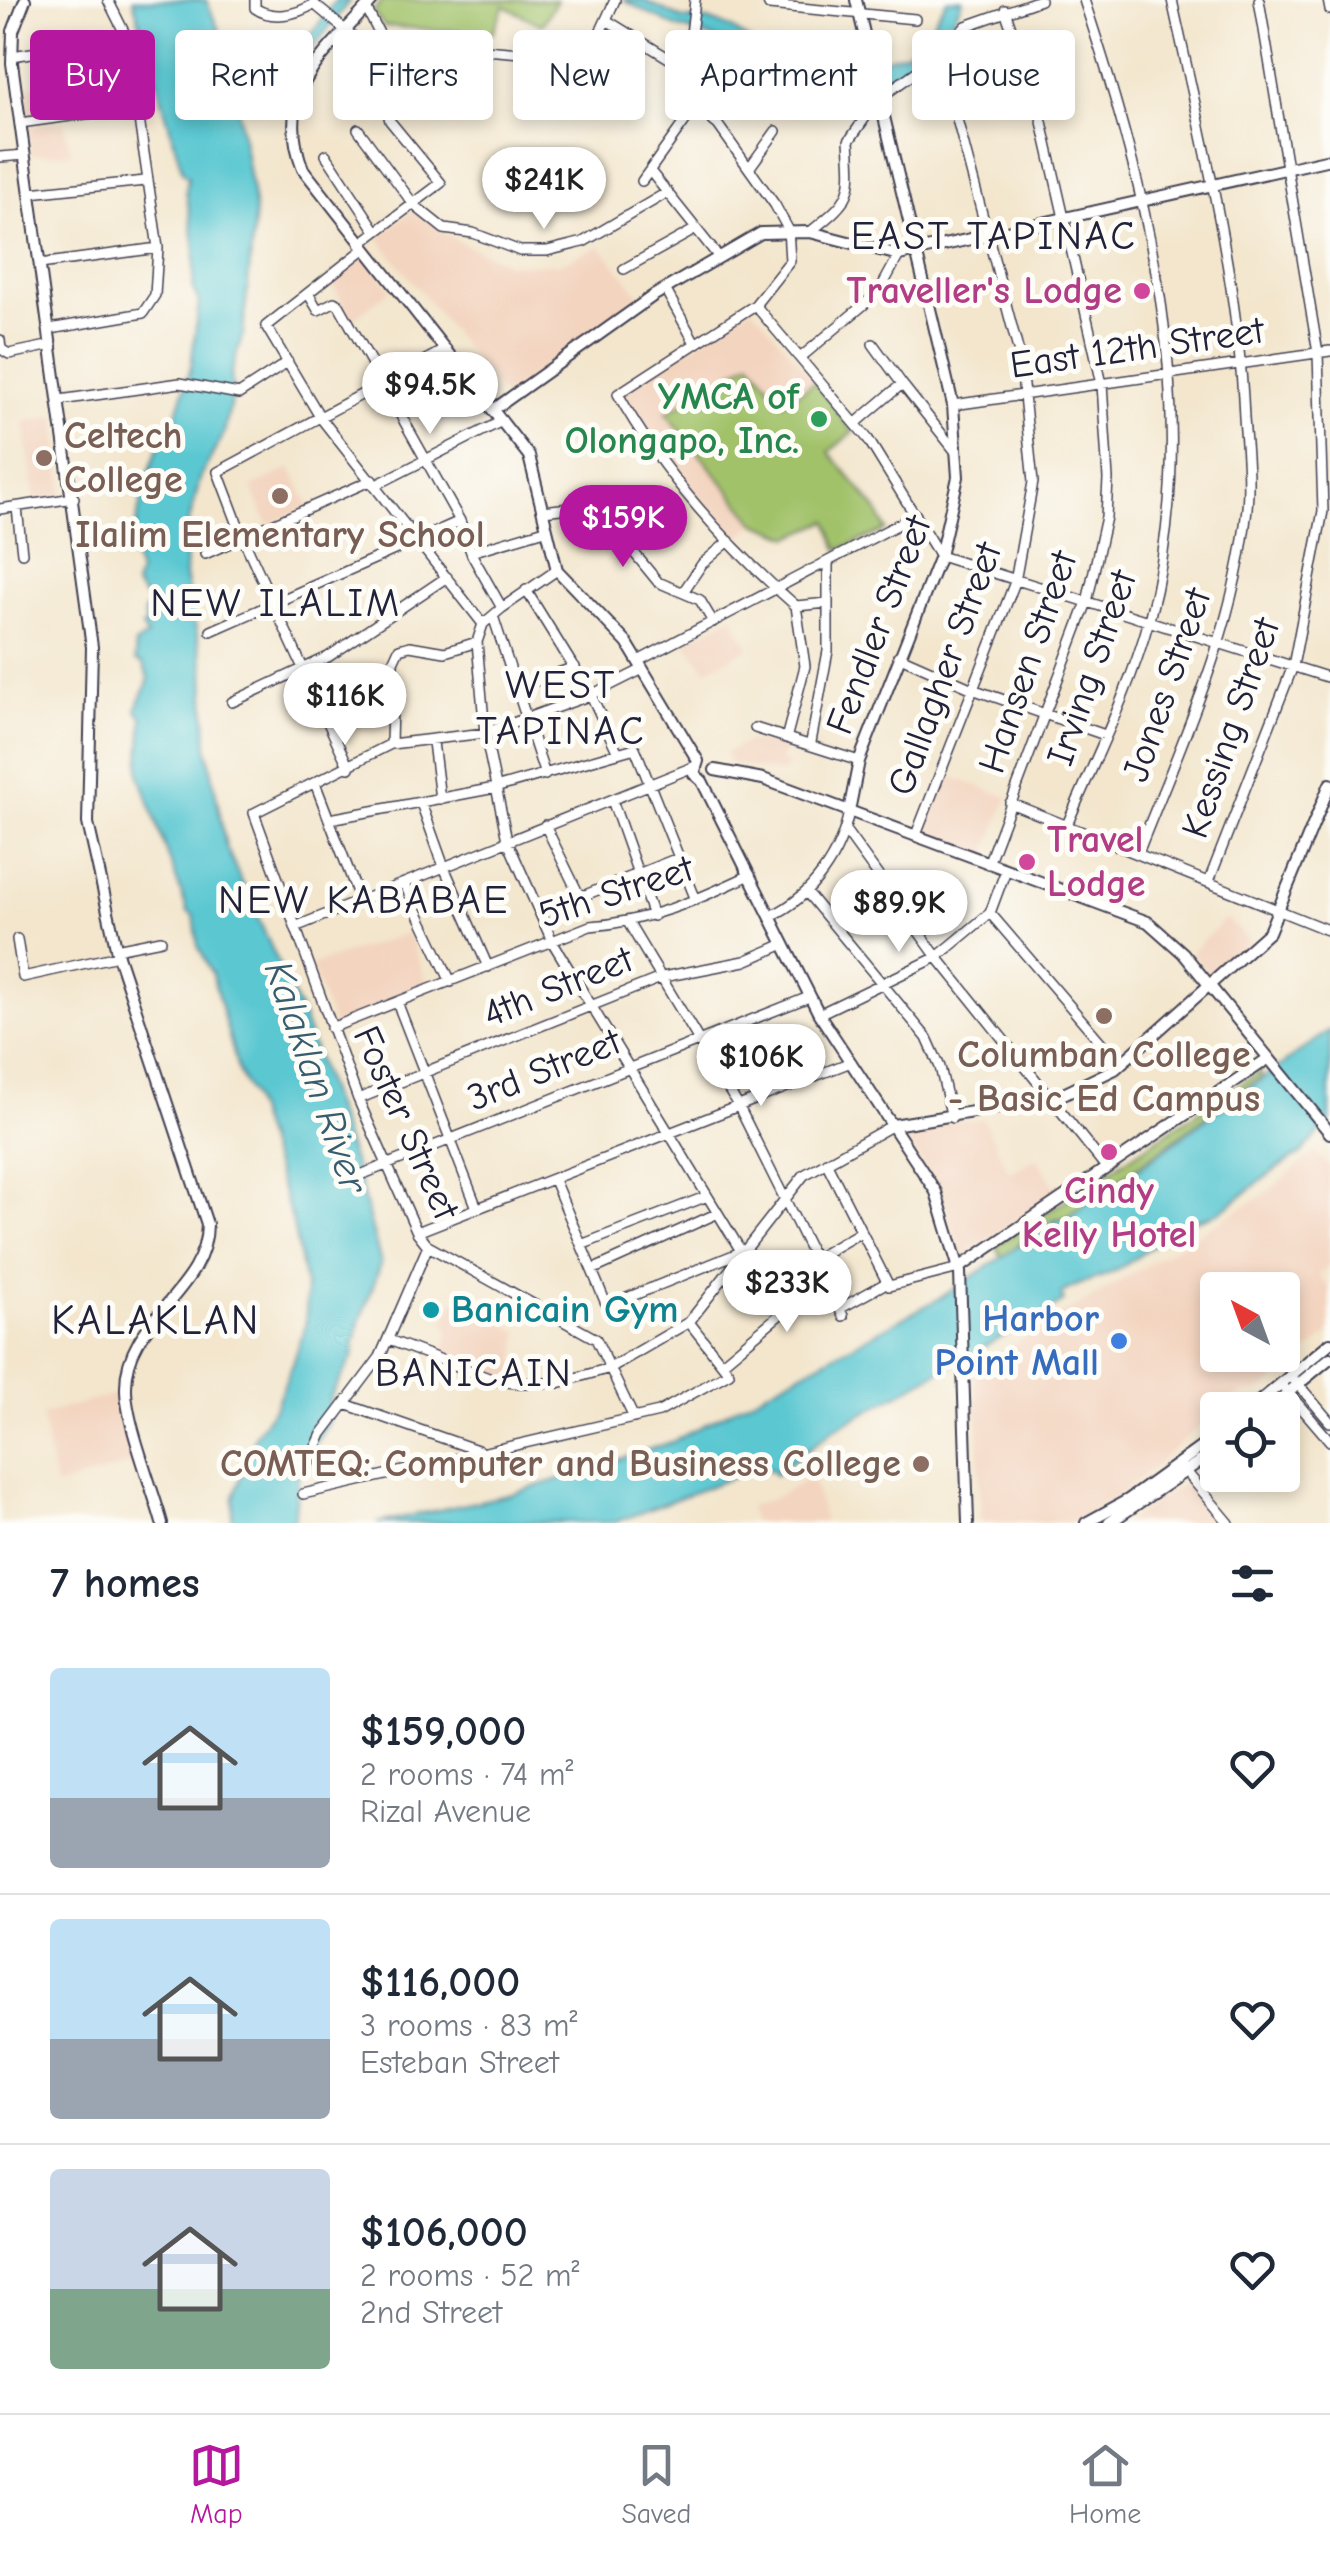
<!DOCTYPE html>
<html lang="en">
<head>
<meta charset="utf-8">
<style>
  :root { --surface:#fff; --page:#f2f2f3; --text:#1f2937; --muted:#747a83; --line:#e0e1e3; --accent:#b5179e }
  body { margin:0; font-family:"Comic Neue",sans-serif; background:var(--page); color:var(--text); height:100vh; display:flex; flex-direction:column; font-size:38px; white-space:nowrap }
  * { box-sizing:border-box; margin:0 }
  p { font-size:32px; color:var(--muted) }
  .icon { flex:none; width:55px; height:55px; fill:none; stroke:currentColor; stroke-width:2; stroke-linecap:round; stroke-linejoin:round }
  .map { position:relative; height:1523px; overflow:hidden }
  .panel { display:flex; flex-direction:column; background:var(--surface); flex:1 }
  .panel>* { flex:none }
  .top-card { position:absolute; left:30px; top:30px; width:1270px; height:90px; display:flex; gap:20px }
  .needle { width:65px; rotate:319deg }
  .controls { position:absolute; left:1200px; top:1272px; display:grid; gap:20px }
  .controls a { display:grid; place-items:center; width:100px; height:100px; border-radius:10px; background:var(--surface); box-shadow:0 5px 15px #0003; font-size:50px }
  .price { position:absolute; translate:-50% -85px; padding:0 22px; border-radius:35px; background:#fff; color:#222; font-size:32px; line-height:65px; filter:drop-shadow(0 2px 5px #0008) }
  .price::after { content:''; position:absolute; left:50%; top:60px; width:30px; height:22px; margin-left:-15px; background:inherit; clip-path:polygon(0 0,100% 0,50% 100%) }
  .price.on { background:var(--accent); color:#fff }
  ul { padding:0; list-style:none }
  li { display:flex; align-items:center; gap:30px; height:250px; padding:0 50px }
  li+li { border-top:2px solid var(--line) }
  li span { display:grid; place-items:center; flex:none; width:280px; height:200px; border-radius:10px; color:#555 }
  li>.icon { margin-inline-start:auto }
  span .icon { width:120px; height:120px; fill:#fffc; stroke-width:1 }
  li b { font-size:42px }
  h2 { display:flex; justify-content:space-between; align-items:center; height:120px; padding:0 50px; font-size:42px }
  .chip { padding:0 35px; border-radius:10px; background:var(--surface); box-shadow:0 5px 15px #0003; font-size:35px; line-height:90px }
  .chip.on { background:var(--accent); color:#fff }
  .tabs { display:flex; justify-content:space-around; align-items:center; height:140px; border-top:2px solid var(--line); background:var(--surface); font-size:28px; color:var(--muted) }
  .tabs a { display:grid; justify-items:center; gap:5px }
  .tabs .on { color:var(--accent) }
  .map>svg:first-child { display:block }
  .built { fill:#f3d4bf; fill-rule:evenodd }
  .green { fill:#a2c26a; stroke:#627252; stroke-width:2.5 }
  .water { fill:#5ac7d1; stroke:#3e7486; stroke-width:2.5 }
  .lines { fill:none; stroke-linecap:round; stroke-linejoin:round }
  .minor-casing { stroke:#413f51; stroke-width:12 }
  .major-casing { stroke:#413f51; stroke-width:14 }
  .minor { stroke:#fff; stroke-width:9 }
  .major { stroke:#fff; stroke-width:10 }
  .hotel-dot { fill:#d1479c; stroke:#fdfcf7; stroke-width:4 }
  .leisure-dot { fill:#2e9e5b; stroke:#fdfcf7; stroke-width:4 }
  .education-dot { fill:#8d6e63; stroke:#fdfcf7; stroke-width:4 }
  .culture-dot { fill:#0f9aa8; stroke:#fdfcf7; stroke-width:4 }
  .shop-dot { fill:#3f7fe0; stroke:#fdfcf7; stroke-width:4 }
  .labels { text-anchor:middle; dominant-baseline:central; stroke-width:10; stroke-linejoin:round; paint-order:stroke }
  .hotel-label { font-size:38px; font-weight:bold; fill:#b23c85; stroke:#fdfcf7; text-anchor:end }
  .street-label { font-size:38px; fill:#22223b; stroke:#fdfcf7 }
  .leisure-label { font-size:38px; font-weight:bold; fill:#27864d; stroke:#fdfcf7; text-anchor:end }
  .education-label { font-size:38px; font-weight:bold; fill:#785e54; stroke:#fdfcf7 }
  .culture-label { font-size:38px; font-weight:bold; fill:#0d838f; stroke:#fdfcf7; text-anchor:start }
  .shop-label { font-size:38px; font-weight:bold; fill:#366cbe; stroke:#fdfcf7; text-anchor:end }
  .neighbourhood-label { font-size:40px; letter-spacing:2.5px; fill:#22223b; stroke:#fdfcf7 }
  .water-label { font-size:40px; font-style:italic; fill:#365c70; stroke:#fdfcf7 }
  .quarter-label { font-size:42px; letter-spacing:2.5px; fill:#22223b; stroke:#fdfcf7 }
</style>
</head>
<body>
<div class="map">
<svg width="1330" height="1523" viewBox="0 0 1330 1523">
  <rect width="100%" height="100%" fill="#fdfcf7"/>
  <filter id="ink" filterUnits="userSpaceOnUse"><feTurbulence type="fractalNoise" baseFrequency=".01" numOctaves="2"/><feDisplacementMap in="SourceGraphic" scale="20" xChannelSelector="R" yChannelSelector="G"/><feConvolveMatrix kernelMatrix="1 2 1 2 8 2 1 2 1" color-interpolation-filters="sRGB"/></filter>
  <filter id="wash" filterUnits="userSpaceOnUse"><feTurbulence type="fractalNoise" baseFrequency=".0048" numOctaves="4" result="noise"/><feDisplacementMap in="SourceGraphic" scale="40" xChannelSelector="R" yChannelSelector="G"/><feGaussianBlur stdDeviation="2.25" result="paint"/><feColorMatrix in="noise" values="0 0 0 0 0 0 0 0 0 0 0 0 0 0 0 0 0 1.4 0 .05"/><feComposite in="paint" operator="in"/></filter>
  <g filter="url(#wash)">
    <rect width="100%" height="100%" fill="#f3e6cd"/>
    <path class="built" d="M69 82 72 112 19 117 15 88Z
      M64 123 72 153 31 155 27 126Z
      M416 207 453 239 508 264H558L600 246 640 295 504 397 378 238Z
      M363 255 391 289 352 320 331 282Z
      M752 307 815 382 783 403 666 413 756 523 734 542 643 427 621 393Z
      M56 416 63 495 35 501 24 422Z
      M291 468 309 505 268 525 251 487Z
      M733 616 749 648 706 670 685 641Z
      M776 738 795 744 796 748H785L780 761 788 764 783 773 730 764 726 753 750 741 773 743Z
      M944 774 1008 797 985 856 922 831Z
      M1226 918 1250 942 1210 976 1191 952Z
      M408 933 429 988 333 1026 311 965Z
      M983 1118 1009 1173 1037 1158 1058 1192 960 1259 946 1203 901 1130Z
      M1316 1151 1330 1168V1264L1319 1276 1330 1289V1333L1261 1391 1242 1393 1218 1410 1127 1490 1090 1514 1070 1523H982L975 1368 1265 1194ZM1218 1290H1282V1355H1218Z
      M456 1299 519 1332 514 1379 440 1358 449 1331 445 1321Z
      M118 1393 137 1462 55 1487 42 1415Z
      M813 1477 824 1523H753L749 1506 770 1500Z
      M1182 1484 1189 1485 1220 1523H1124Z"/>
    <path class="green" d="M383 0H557L542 25 504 6 492 34 384 26 373 12Z
      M751 361 783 403 815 382 853 432 829 452 877 510 886 530 838 550 828 521 790 537 756 523 666 413Z
      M1260 1071 1262 1076 1066 1218C1047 1218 1021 1234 1014 1252L1002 1257 996 1246Z"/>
    <path class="water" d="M133 0H206C235 70 234 55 303 46L336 0H350L305 58 262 66 234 63V104L239 113 255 211 243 334 231 374 233 392 224 433 201 476 187 529 185 576 204 668 207 747 226 847 304 1020 358 1176 381 1264 358 1327 353 1356 330 1398 328 1424 299 1467 294 1523H232L234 1497 255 1435 274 1409 293 1364 306 1322V1290L292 1220 251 1096 239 1073 212 974 198 946 194 915 188 912 139 773 143 717 136 710 149 679 143 664 136 661 135 644 147 636 142 627 146 625 144 612 150 603 135 586 139 572 128 542 133 541 143 490 160 442 171 433 191 367 199 302 193 289 195 249 186 191 188 176 183 173Z
      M623 0H643L683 19 708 20 731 28 764 51 840 71 907 52 928 31 947 0H963L944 38 910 70 870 86 839 91 775 69 725 42 676 27Z
      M1330 1030V1121L1300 1155C1288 1156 1238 1201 1219 1212 1209 1217 1199 1218 1189 1222 1162 1234 1135 1264 1103 1276 1091 1280 1071 1286 1062 1294L1064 1301 1042 1315 833 1430 775 1475 771 1469 741 1474 616 1522 377 1523 513 1494 672 1442 942 1297 1058 1220 1064 1222 1097 1194 1114 1187 1218 1110 1238 1102 1240 1095Z"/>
  </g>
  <g filter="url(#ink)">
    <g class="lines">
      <g class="minor-casing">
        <path id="minor" d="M255 0V8C272 20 296 15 314 4
          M695 0 685 87 695 107 718 125 775 205 788 229 790 261 755 305 618 394C662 473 728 547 796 606L828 603
          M767 0 769 5 915 19
          M1328 0 1330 10
          M314 4 356 39 521 53 586 63 615 0
          M608 21 688 70
          M12 56 127 38
          M20 123 136 107
          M358 129 414 205 444 229 473 233 520 251H547L583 242 668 192
          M326 155 376 231
          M0 157 25 155
          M750 167 776 131
          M650 171 718 256
          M642 181 695 107
          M30 193 145 181
          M810 232C853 198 853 195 849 141L878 99 940 55 966 26 1040 0
          M360 244 441 183 390 121 376 64 380 35 366 8
          M364 249 266 326 320 417 483 624
          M40 264 158 248
          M624 269 696 229
          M665 289 694 341
          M308 293 318 310 334 302 339 305 460 521 472 555 502 608
          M755 305 868 439 940 556 1330 678
          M50 329 143 313 155 295 158 248 127 38 108 0
          M0 340 1 349 9 354 52 345
          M873 344 902 384
          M800 358 879 292 899 255
          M60 400 180 383 239 394 288 362
          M953 405 1330 351
          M856 423 902 384 956 452
          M376 485 502 421
          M17 508 22 553
          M0 509 74 498
          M543 511 595 505 658 582 700 600 713 622
          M471 552 545 530
          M205 554 372 480
          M557 570 502 608 483 624 477 642 485 733 507 840 553 943 741 1251
          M526 590 591 695 618 753
          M683 592 702 564 729 541
          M493 616 545 775
          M211 631 460 521
          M898 656 975 690 1105 735
          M638 661 916 515
          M519 687 575 667
          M232 702 328 657 447 577
          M755 728 859 761
          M787 735 805 666 796 606
          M433 742 440 799
          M811 742 828 651V562
          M391 744 393 662 399 649 410 646 445 652 477 642
          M349 768 243 538 218 472 446 349
          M315 783 360 900
          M612 800 653 916
          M421 803 444 867 488 967
          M1010 803 1330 931
          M330 819 495 788 635 748 696 900
          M545 825 580 897 678 858
          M1067 825C1095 759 1130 690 1149 620 1204 415 1149 196 1084 0
          M845 830 937 957 1105 1166
          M916 835 1015 582 1033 482 1020 357 940 55
          M1138 853C1182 741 1235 630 1247 508 1250 478 1246 447 1244 417 1238 276 1202 138 1172 0
          M988 864 1087 602 1106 517 1108 479 1102 384 1040 113 1005 10
          M1209 881 1293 666 1323 511 1318 353 1259 0
          M404 883 451 982
          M808 894 927 1038 940 1067 952 1118
          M990 913 1104 1046 1115 1069
          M771 916C812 897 841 855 849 811
          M629 924 739 1107 843 1316
          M295 927 693 767
          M17 939 23 977 118 956
          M116 949 161 940
          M397 1002 477 1208
          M819 1014 937 957 990 913 1006 870
          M331 1028 590 926C648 922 697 900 750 875
          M358 1099 663 977 745 961 784 944
          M826 1162 889 1286 959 1268
          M358 1176 809 997
          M554 1180 607 1306 736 1254
          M417 1232 851 1062
          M581 1245 705 1197
          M816 1258 861 1232
          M592 1270 716 1214
          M841 1308 886 1283
          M389 1340 494 1380 515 1383H558L610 1368 689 1322 804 1175 893 1125
          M722 1363 826 1276
          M1291 1376 1330 1422
          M1281 1384 1330 1441
          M345 1404 480 1451
          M634 1418 596 1339 428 1246 417 1232 358 1099 254 813 391 744 485 733 591 695 643 669
          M307 1467 322 1434 380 1357 428 1246
          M1184 1469 1229 1523
          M303 1494 659 1412 729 1373 689 1322"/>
      </g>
      <g class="major-casing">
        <path id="major" d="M25 0 13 31 12 63 92 647 88 823 118 956 207 1224C207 1292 126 1318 126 1387 125 1420 153 1489 162 1523
          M373 0C327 54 272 88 303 169L529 456 557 570 627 643 698 761
          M493 410 653 296 761 233 810 232 899 255 1330 159
          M698 761 694 774 702 781 819 1014 936 1192 960 1272 968 1523
          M715 770 763 779 1148 922 1183 953 1330 1133
          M849 811 859 761 940 556 958 477 953 405 856 0
          M893 1125 1053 1099 1115 1069 1269 932 1330 784
          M959 1268 1269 1058
          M1249 1410 1330 1343
          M1267 1410 1330 1358
          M1086 1523 1128 1500 1218 1435
          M1109 1523 1218 1449"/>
      </g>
      <use href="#minor" class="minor"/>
      <use href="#major" class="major"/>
    </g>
  </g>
  <g class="hotel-dot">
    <circle cx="1142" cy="291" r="10"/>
    <circle cx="1027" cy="862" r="10"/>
    <circle cx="1109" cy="1152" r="10"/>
  </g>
  <circle class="leisure-dot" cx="819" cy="419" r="10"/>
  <g class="education-dot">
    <circle cx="44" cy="458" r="10"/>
    <circle cx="280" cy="496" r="10"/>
    <circle cx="1104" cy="1016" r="10"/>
    <circle cx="921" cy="1464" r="10"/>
  </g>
  <circle class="culture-dot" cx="431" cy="1310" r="10"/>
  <circle class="shop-dot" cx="1119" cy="1341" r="10"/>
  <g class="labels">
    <g class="hotel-label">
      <text x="1122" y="291">Traveller's Lodge</text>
      <text x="1047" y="840" text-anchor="start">Travel<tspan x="1047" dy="44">Lodge</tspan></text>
      <text x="1109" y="1191" text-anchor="middle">Cindy<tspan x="1109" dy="44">Kelly Hotel</tspan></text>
    </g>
    <g class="street-label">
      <text transform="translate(1137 348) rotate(-8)">East 12th Street</text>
      <text transform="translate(879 625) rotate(-69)">Fendler Street</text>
      <text transform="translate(1028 662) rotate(-71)">Hansen Street</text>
      <text transform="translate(1092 668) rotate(-71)">Irving Street</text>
      <text transform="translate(945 669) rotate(-70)">Gallagher Street</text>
      <text transform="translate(1167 685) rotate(-71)">Jones Street</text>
      <text transform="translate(1231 728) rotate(-71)">Kessing Street</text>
      <text transform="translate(616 892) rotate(-18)">5th Street</text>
      <text transform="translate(558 987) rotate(-22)">4th Street</text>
      <text transform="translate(544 1070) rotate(-22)">3rd Street</text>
      <text transform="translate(406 1123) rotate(66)">Foster Street</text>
    </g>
    <g class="leisure-label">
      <text x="799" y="397">YMCA of<tspan x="799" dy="44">Olongapo, Inc.</tspan></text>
    </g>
    <g class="education-label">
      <text x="64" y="436" text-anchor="start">Celtech<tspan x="64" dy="44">College</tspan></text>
      <text x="280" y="535">Ilalim Elementary School</text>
      <text x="1104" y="1055">Columban College<tspan x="1104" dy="44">- Basic Ed Campus</tspan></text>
      <text x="901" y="1464" text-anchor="end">COMTEQ: Computer and Business College</text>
    </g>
    <g class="culture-label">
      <text x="451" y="1310">Banicain Gym</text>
    </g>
    <g class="shop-label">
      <text x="1099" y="1319">Harbor<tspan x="1099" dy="44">Point Mall</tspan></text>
    </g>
    <g class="neighbourhood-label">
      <text x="994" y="236">EAST TAPINAC</text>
      <text x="276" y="603">NEW ILALIM</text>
      <text x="561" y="685">WEST<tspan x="561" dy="46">TAPINAC</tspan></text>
      <text x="364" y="900">NEW KABABAE</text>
      <text x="474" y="1373">BANICAIN</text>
    </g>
    <g class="water-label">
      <text transform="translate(316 1077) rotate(71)">Kalaklan River</text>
    </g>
    <g class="quarter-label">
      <text x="156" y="1320">KALAKLAN</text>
    </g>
  </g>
</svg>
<div class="controls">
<a><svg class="needle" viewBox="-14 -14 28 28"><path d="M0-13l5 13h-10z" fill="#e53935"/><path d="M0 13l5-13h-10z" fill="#747a83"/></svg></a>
<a><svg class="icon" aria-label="locate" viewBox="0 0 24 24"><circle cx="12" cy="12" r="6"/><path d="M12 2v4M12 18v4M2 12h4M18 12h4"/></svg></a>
</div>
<b class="price" style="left:544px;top:232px">$241K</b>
<b class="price" style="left:430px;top:437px">$94.5K</b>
<b class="price on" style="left:623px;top:570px">$159K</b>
<b class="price" style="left:345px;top:748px">$116K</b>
<b class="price" style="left:899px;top:955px">$89.9K</b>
<b class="price" style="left:761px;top:1109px">$106K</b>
<b class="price" style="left:787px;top:1335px">$233K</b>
<div class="top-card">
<a class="chip on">Buy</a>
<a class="chip">Rent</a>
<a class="chip">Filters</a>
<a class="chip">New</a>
<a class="chip">Apartment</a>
<a class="chip">House</a>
</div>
</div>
<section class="panel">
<h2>7 homes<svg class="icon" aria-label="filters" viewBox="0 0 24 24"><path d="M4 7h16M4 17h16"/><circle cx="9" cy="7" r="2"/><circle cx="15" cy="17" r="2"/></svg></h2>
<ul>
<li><span style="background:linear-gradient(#bfe0f5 65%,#9aa5b1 0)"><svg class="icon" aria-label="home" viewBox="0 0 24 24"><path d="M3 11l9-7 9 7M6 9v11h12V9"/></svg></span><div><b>$159,000</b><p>2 rooms · 74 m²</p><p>Rizal Avenue</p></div><svg class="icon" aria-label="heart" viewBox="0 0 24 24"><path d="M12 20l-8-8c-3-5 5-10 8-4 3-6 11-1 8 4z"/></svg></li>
<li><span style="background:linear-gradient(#bfe0f5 60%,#9aa5b1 0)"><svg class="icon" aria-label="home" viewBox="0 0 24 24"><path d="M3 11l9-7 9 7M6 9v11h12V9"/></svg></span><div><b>$116,000</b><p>3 rooms · 83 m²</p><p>Esteban Street</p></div><svg class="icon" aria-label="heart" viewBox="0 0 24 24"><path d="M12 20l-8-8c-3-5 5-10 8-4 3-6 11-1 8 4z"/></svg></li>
<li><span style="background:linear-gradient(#c9d6e8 60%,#7fa58c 0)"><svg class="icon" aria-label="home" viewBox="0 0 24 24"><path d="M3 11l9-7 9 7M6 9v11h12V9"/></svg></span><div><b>$106,000</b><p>2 rooms · 52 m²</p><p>2nd Street</p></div><svg class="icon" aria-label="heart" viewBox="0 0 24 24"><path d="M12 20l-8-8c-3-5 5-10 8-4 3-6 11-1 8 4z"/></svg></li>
</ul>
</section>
<nav class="tabs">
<a class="on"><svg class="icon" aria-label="map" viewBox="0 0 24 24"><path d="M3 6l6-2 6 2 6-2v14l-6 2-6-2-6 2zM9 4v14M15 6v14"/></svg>Map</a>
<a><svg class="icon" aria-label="saved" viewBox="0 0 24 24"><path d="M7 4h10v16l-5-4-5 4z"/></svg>Saved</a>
<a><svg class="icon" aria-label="home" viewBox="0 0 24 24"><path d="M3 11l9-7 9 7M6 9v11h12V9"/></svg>Home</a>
</nav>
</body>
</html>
